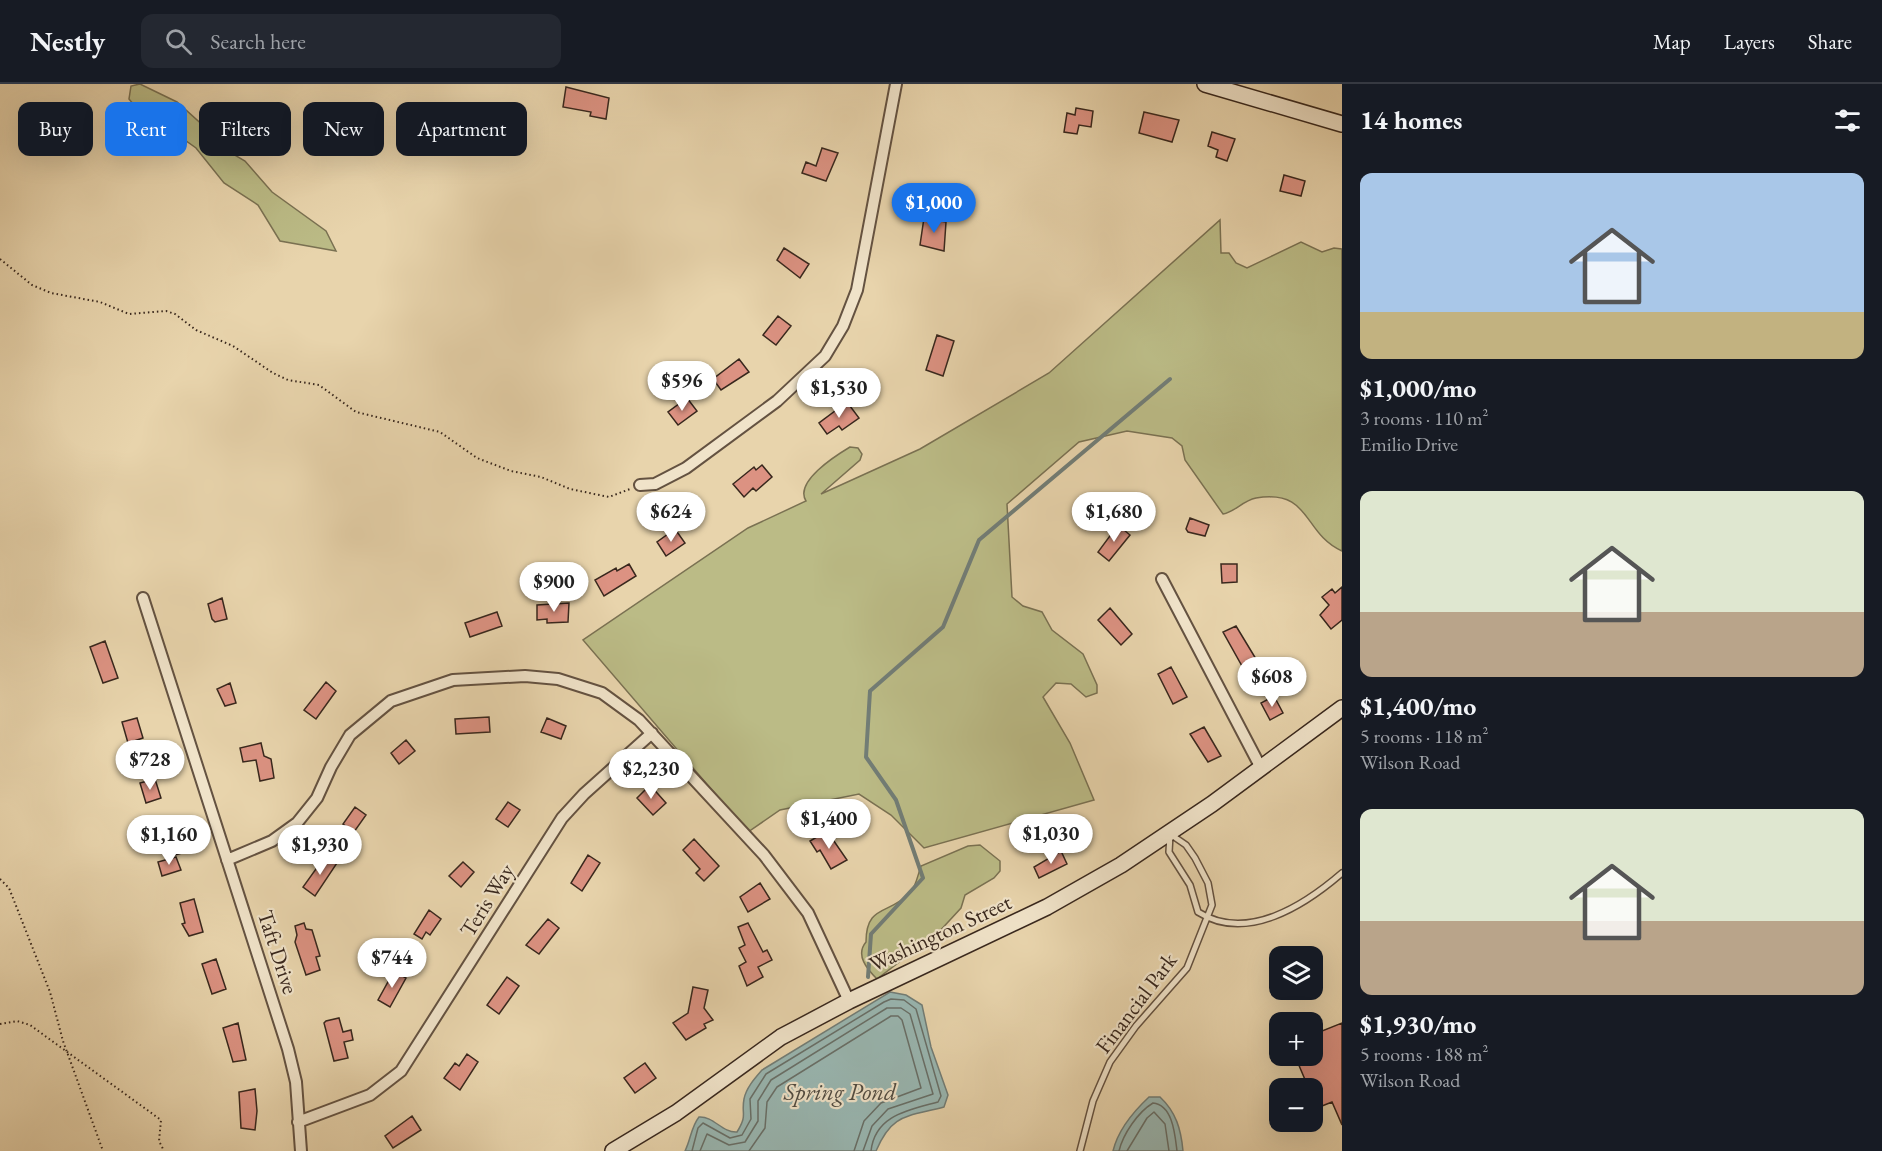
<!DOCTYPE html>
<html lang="en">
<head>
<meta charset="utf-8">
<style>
  :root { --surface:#171b24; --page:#242831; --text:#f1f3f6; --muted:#9ea1a6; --line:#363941; --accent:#1a73e8 }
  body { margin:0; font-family:"EB Garamond",serif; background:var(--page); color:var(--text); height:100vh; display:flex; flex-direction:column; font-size:22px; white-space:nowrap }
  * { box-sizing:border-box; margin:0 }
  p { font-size:20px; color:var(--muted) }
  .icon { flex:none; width:33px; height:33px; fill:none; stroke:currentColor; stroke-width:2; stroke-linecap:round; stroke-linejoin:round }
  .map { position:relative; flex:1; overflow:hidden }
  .side { display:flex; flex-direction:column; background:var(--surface); width:540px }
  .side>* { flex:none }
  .top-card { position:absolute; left:18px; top:18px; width:570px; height:54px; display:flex; gap:12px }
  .fabs { position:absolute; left:1269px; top:862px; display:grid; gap:12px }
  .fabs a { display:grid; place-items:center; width:54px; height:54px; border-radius:12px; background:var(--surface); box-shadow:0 6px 24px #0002; font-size:30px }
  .price { position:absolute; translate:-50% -51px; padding:0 14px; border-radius:21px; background:#fff; color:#222; font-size:20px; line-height:39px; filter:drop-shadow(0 2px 3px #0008) }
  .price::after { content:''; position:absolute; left:50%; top:36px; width:18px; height:14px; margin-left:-9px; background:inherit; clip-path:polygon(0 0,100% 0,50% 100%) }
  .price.selected { background:var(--accent); color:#fff }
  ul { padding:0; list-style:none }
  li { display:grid; align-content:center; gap:12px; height:318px; padding:0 18px }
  li span { display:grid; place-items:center; height:186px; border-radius:12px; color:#555 }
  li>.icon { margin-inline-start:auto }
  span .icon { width:108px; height:108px; fill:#fffc; stroke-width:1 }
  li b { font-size:26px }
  h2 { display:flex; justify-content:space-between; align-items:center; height:72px; padding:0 18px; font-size:26px }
  .chip { padding:0 21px; border-radius:12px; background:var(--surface); box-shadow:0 6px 24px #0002; font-size:21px; line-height:54px }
  .chip.selected { background:var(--accent); color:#fff }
  header { display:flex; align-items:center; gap:36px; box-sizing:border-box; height:84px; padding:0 30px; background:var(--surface); border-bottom:2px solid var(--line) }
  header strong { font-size:28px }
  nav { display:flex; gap:33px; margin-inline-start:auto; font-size:21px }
  .search { width:420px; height:54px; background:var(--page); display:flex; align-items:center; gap:15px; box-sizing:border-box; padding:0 21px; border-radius:12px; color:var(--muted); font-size:22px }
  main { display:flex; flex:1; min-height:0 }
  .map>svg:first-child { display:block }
  .green { fill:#bbbb86; stroke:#7a7152; stroke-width:1.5 }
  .water { fill:#99b7b2; stroke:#727d76; stroke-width:1.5 }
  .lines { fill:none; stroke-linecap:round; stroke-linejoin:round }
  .shore { stroke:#686f68; stroke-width:1.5 }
  .stream { stroke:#727d76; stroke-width:4 }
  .building { fill:#dc9282; stroke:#38271d; stroke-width:1.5 }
  .service-casing { stroke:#645241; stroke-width:8 }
  .minor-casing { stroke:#645241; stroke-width:14 }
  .secondary-casing { stroke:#38271d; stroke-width:18 }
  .path { stroke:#38271d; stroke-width:2; stroke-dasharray:1.5 3; stroke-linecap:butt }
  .service { stroke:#f0e3c9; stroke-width:5 }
  .minor { stroke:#f0e3c9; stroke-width:10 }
  .secondary { stroke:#f0e3c9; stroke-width:15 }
  .labels { text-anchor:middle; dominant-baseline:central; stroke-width:4.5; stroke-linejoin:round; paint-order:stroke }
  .street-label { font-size:22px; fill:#38271d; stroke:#f0e3c9 }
  .water-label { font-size:24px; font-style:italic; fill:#504b42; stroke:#f0e3c9 }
</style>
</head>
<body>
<header>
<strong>Nestly</strong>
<div class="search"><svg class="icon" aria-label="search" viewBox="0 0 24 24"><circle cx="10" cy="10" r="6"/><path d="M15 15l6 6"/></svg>Search here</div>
<nav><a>Map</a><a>Layers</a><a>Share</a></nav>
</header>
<main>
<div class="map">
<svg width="1342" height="1067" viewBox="0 0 1342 1067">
  <rect width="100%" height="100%" fill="#e8d4ac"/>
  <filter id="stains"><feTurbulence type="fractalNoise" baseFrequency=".00333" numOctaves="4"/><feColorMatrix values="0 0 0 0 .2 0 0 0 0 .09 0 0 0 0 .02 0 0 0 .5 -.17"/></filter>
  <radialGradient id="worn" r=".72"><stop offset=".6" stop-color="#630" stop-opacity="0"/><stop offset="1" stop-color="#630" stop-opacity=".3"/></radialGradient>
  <path class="green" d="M140 0 177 18 207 45 221 63 245 77 272 108 326 147 336 167 280 157 258 121 224 99 196 64 165 42 143 32 129 15 131 2Z
    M1220 136 1221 169H1229L1236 179 1247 184 1301 158 1322 168 1334 164 1342 165V467C1302 449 1312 405 1256 414 1242 417 1235 428 1223 430L1185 376 1182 362 1172 354 1127 347 1079 358 1007 420 1012 513 1023 522 1042 528 1052 546 1083 570 1097 601V609L1086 613 1071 600 1056 599 1043 613 1070 659 1094 716 924 764 891 731 859 710 780 726 748 748 583 556 748 444 806 417C794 398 835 372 850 363L858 364 862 370 860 376 821 410 920 365 1049 289Z
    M980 761 1000 777V787L994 794 965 811 961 824 925 863 902 876 877 895C867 885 855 871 866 858 866 820 889 831 910 809 916 803 918 790 921 782L968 762Z"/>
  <path class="water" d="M890 908 906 911 922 921 931 963 948 1011 944 1023C907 1033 892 1029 876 1067H685C691 1055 691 1043 699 1033 714 1032 722 1049 737 1048 748 1030 741 1031 744 1015 746 1004 755 994 762 986Z
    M1149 1013H1160C1176 1028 1181 1045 1183 1067H1113C1118 1046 1134 1027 1149 1013Z"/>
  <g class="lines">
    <path class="shore" d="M692 1067 698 1044 703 1039 730 1054 742 1051 751 1035 750 1015 766 990 884 918 891 915 904 916 916 925 941 1012 938 1018C909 1026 875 1031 871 1067
      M700 1067 707 1050 729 1061 745 1058 758 1037V1017L771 996 887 924H901L910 930 933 1010 888 1025 872 1042 863 1067
      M749 1067 765 1044 767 1018 777 1003 891 932H898L902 936 921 1004 881 1019 864 1037 854 1067
      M1119 1067C1123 1050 1138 1028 1153 1019 1173 1021 1175 1051 1177 1067
      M1127 1067 1147 1034 1154 1028 1165 1040 1169 1067"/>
    <path class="stream" d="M868 893 871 850 923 794 896 716 866 673 870 607 943 543 979 456 1170 295"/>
  </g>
  <path class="building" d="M566 3 609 14 606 35 590 32 591 28 563 23Z
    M1076 24 1093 27 1091 43 1079 41 1077 50 1064 48 1067 29 1075 31Z
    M1144 28 1179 36 1172 58 1139 49Z
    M1212 48 1235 55 1227 77 1216 73 1218 66 1208 62Z
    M822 64 838 69 826 97 802 89 806 78 816 82Z
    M1284 91 1305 97 1301 112 1280 107Z
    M924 134 946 138 944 167 920 161Z
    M784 164 809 180 800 194 777 176Z
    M778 232 791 242 776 261 763 251Z
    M937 251 954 257 943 292 926 286Z
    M739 275 749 288 721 306 713 295Z
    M687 314 697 327 678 341 668 328Z
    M847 318 859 334 842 346 839 342 827 350 819 339Z
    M762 381 772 393 756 407 753 404 744 413 733 400 754 383 756 386Z
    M1190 434 1209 441 1205 452 1188 448 1186 445Z
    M1118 441 1130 451 1109 477 1098 468Z
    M675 445 685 459 666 472 657 458Z
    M629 480 636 492 604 512 595 496 616 484 617 487Z
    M1221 480H1237V498L1222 499Z
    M1342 503V536L1331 545 1320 531 1329 521 1322 513 1332 505 1335 509Z
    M222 514 227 535 215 538 212 535 208 520Z
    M569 519 568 538 547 539V535L537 536V521Z
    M1110 524 1132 550 1121 561 1098 536Z
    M497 528 502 542 470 553 465 539Z
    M1236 542 1256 575 1242 582 1223 548Z
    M105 557 118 594 103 599 90 563Z
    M1171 583 1187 613 1173 620 1158 590Z
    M326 598 336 607 316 635 304 626Z
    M230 599 236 619 225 622 217 605Z
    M1274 612 1283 629 1270 636 1261 619Z
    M489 633 490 648 456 650 455 635Z
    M137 634 143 654 128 659 122 638Z
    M547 634 566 642 561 655 541 648Z
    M1204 643 1221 672 1208 678 1190 650Z
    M406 656 415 667 399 680 391 669Z
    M261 659 264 672 271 675 274 694 260 697 256 676 243 678 240 664Z
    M155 695 161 714 146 719 140 699Z
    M650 701 666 719 653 731 637 714Z
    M508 718 520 726 508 743 496 735Z
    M355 723 366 731 354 748 343 740Z
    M827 747 847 776 831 785 820 766 817 768 810 757Z
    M176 750 182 769 168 773 162 754Z
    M694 755 719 782 704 797 696 789 700 785 683 766Z
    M1061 767 1067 780 1039 794 1034 783Z
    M326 771 337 779 315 812 303 803Z
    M588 771 600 779 582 807 571 799Z
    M176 773 181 786 162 792 158 778Z
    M463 778 474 788 461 803 449 792Z
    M760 799 770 815 748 828 740 813Z
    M194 815 203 848 189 852 182 840 185 839 180 819Z
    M429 826 441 835 430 851 426 848 422 855 414 850Z
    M548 835 559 844 539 870 526 861Z
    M304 839 306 845 312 846 320 872 316 873 320 886 306 891 295 858 297 851 295 842Z
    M748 839 763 868 767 866 772 876 758 883 763 893 747 902 739 882 746 878 739 864 745 861 738 843Z
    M216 875 226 905 212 910 202 880Z
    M394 887 406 894 390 923 378 916Z
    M507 893 519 902 499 930 487 921Z
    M693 903 708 906 704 924 713 936 704 940 706 944 686 956 673 939 688 929Z
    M339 934 343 948 351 946 353 956 344 958 348 974 334 977 324 939 326 937Z
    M238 939 246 976 233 978 223 944Z
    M1342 939V1041L1332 1018 1317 1024 1312 1005H1309L1295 972H1312V951Z
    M467 970 478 978 460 1006 444 994 455 979 459 982Z
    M645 979 656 994 635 1009 624 994Z
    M255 1005 257 1027 255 1046 241 1044 239 1008Z
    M412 1032 421 1046 393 1064 385 1052Z"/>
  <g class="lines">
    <g class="service-casing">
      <path id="service" d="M1170 751 1169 768 1190 801 1198 828C1247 859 1305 821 1342 789
        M1080 1067 1093 1017 1110 978 1136 942 1187 884 1212 821 1208 799 1195 774 1186 761 1170 750"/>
    </g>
    <g class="minor-casing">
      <path id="minor" d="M640 401 655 400 686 384 777 317 825 272 843 242 857 206 896 0
        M1162 495 1261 684
        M143 514 288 965 296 998 301 1067
        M227 776 272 757 297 739 317 714 331 683 350 651 391 617 453 596 525 592 558 595 602 609 639 636 764 771 808 829 849 917
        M298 1038 370 1011 401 987 562 734 584 710 652 649"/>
    </g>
    <g class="secondary-casing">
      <path id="secondary" d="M1205 0 1342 40
        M613 1067 676 1029 781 953 849 917 1047 823 1121 781 1212 720 1342 624"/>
    </g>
    <path class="path" d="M0 175 32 201 51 209 100 218 129 230 166 227 175 230 196 246 233 262 273 289 288 296 319 301 356 328 440 348 477 374 511 387 541 393 570 405 609 413 630 405
      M0 795 9 804 50 908 63 957 103 1067
      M0 940 17 937 30 941 161 1036 159 1057 164 1067"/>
    <use href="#service" class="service"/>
    <use href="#minor" class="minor"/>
    <use href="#secondary" class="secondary"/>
  </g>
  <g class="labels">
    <g class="street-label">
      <text transform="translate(487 816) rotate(-58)">Teris Way</text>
      <text transform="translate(940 849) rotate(-25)">Washington Street</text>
      <text transform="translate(278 868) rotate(72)">Taft Drive</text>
      <text transform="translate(1136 919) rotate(-53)">Financial Park</text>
    </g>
    <g class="water-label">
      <text x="840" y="1007">Spring Pond</text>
    </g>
  </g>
  <rect width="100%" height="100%" filter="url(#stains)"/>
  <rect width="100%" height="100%" fill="url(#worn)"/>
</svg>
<div class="fabs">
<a><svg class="icon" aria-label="layers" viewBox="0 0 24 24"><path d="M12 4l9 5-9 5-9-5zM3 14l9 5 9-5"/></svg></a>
<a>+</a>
<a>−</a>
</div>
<b class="price selected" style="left:934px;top:150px">$1,000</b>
<b class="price" style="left:682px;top:328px">$596</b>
<b class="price" style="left:839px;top:335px">$1,530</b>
<b class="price" style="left:671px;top:459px">$624</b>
<b class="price" style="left:1114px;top:459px">$1,680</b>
<b class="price" style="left:554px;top:529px">$900</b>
<b class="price" style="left:1272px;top:624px">$608</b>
<b class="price" style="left:150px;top:707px">$728</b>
<b class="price" style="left:651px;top:716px">$2,230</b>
<b class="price" style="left:829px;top:766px">$1,400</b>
<b class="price" style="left:1051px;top:781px">$1,030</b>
<b class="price" style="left:169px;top:782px">$1,160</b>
<b class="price" style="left:320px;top:792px">$1,930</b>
<b class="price" style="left:392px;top:905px">$744</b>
<div class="top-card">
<a class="chip">Buy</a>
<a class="chip selected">Rent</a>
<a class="chip">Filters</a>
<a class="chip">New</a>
<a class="chip">Apartment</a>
</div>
</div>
<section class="side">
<h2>14 homes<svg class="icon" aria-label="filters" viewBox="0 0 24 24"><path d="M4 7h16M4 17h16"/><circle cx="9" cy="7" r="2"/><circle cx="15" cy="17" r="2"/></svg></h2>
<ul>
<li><span style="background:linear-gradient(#a9c7e8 75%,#c2b280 0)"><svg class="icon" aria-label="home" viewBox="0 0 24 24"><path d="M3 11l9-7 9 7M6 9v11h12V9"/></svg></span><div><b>$1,000/mo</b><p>3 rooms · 110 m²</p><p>Emilio Drive</p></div></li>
<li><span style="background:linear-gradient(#dfe7d0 65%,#b9a48a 0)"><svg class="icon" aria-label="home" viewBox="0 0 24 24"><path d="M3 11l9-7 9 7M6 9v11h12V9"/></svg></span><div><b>$1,400/mo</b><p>5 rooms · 118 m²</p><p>Wilson Road</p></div></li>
<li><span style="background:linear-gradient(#dfe7d0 60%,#b9a48a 0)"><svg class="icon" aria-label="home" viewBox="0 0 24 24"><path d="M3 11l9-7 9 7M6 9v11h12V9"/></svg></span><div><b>$1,930/mo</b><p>5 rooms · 188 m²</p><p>Wilson Road</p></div></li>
</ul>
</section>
</main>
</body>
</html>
